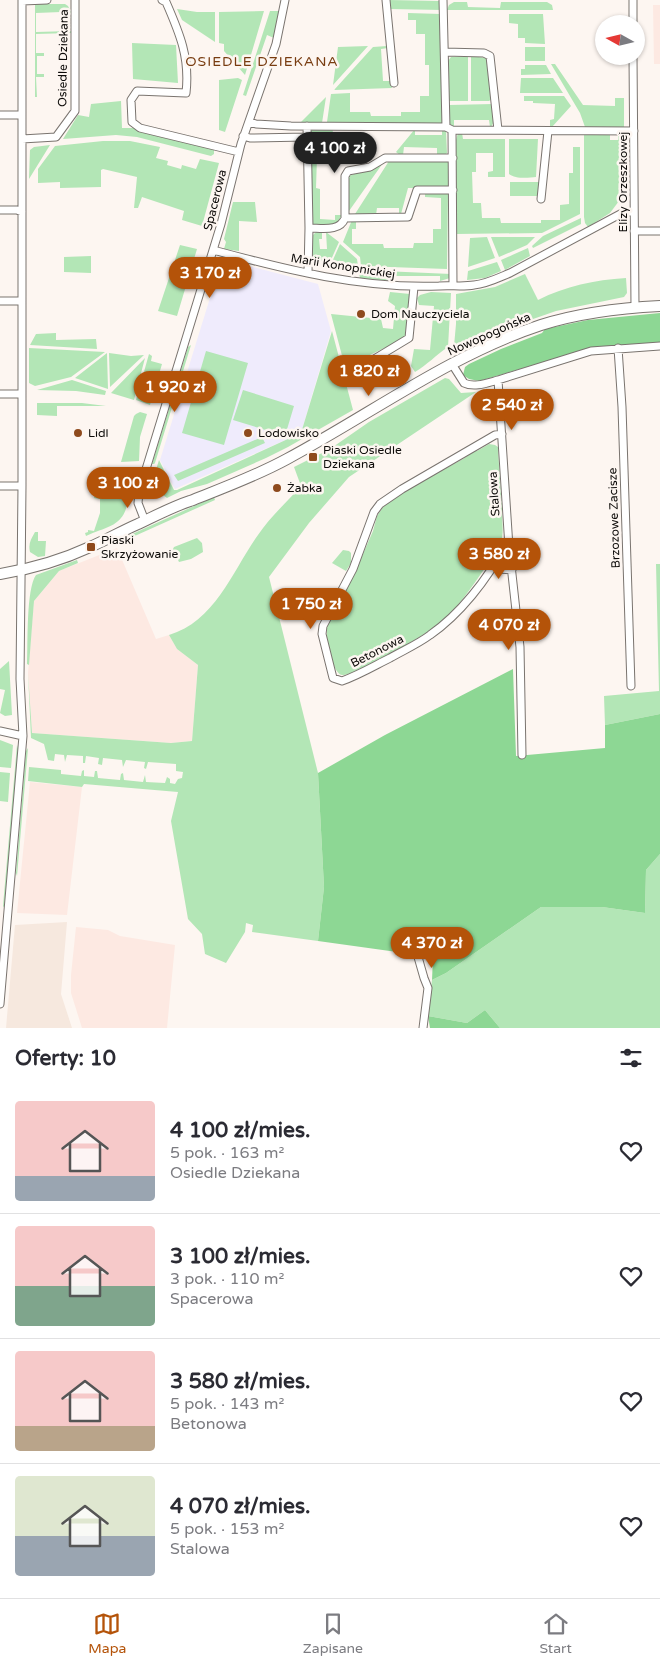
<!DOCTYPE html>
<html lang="pl">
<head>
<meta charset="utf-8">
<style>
  :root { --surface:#fff; --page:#f7f7f7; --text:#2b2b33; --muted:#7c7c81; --line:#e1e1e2; --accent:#b45309 }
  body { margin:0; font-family:"Varela Round",sans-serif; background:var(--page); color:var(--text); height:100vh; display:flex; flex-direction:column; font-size:19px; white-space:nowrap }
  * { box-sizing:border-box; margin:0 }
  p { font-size:16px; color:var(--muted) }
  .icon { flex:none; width:28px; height:28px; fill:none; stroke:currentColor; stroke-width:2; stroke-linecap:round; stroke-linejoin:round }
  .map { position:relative; height:1028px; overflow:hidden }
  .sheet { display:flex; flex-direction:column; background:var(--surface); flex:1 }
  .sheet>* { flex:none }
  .needle { width:32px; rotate:278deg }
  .buttons { position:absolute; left:595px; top:15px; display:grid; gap:10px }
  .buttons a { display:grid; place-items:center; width:50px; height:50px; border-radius:50%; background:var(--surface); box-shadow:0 1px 4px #0004; font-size:25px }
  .price { position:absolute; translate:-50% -42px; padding:0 11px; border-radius:18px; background:var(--accent); color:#fff; font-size:16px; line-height:32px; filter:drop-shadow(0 1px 2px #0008) }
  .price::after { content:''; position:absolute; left:50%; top:30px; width:15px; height:11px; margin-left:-8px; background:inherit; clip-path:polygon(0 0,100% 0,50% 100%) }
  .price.selected { background:#222; color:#fff }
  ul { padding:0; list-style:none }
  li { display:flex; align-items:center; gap:15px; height:125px; padding:0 15px }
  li+li { border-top:1px solid var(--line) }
  li span { display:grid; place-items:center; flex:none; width:140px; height:100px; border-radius:5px; color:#555 }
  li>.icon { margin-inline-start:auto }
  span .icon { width:60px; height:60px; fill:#fffc; stroke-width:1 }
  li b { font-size:21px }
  h2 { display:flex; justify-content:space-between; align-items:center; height:60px; padding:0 15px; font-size:21px }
  .menu { display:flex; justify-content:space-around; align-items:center; height:70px; border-top:1px solid var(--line); background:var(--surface); font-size:14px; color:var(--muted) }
  .menu a { display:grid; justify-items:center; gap:2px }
  .menu .selected { color:var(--accent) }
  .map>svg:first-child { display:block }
  .built { fill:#f6e8de }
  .industrial { fill:#fde9e2 }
  .education { fill:#efebfc }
  .green { fill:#b3e6b6 }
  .forest { fill:#8dd794 }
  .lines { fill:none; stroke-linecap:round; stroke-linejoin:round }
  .street-casing { stroke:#7a746f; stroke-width:9 }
  .secondary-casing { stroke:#7a746f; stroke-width:12 }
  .street { stroke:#fff; stroke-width:7 }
  .secondary { stroke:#fff; stroke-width:10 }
  .poi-dot { fill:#8e4a1d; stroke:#fdf6f1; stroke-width:2 }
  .labels { text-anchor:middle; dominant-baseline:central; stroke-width:5; stroke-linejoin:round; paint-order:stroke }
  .street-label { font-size:12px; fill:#0d0b09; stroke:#fdf6f1 }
  .poi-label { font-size:12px; fill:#0d0b09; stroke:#fdf6f1; text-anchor:start }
  .neighbourhood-label { font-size:14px; letter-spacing:1px; fill:#783c10; stroke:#fdf6f1 }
</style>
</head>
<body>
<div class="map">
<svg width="660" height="1028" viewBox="0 0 660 1028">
  <rect width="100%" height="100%" fill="#fdf6f1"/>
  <path class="built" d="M67 922 61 994 72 1028H6L15 925Z"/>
  <path class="industrial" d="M653 5H660V64H654Z
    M117 548 156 639 169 635 177 649 198 665 192 741 171 743 32 733 28 673 34 601 59 571Z
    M30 782 82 787 67 915 17 913Z
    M76 927 108 930 120 936 175 945 167 1028H82L71 993V975Z"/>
  <path class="education" d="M222 259 318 284 331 331 301 433 175 489 160 460Z"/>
  <path class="green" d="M389 0 439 1 442 10 390 9Z
    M454 2H467L468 7 500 8 501 2H547L552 5 553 10H447L449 5Z
    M65 4 68 6 71 12 68 17 65 18V15H62L61 12 36 13V32L71 31V33L36 34V53H44V56H37V74H44V77H36L37 97H35V4Z
    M177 9 197 12H215V42L182 20Z
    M264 11 245 75 224 51V44L219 43V12Z
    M270 11H280L274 38 267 35 246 96 243 95Z
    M408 13 441 14 443 122 440 124 327 122 331 94 350 93V112H370L371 116H401V112H420V96H429V65H425V34H416V20H408Z
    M509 14H543L545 44 525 43V38H518V24L509 23Z
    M132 43 176 45 178 83 133 79Z
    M368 46 333 85 338 47Z
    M387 46 388 48 381 49 383 81H390L392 88 334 90 373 47Z
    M525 47H545V61H525Z
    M468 56V101H449L448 61 451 57Z
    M471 56 486 58 489 62 492 99 489 101H471Z
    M551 64H555L583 105 615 106V98H624V127H585L580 113Z
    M525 65H546L551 74 521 75V69H525Z
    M238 78 242 80 225 132 219 130V80Z
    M521 78H553L563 93H520Z
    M524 96H564L571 106 552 127H550V120L554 119 555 104 533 103V101H524Z
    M326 97 322 123 301 122Z
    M121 101 122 128H134L214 148V154L211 156 137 137 116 135 63 139 78 115 89 117 91 104Z
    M493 104 495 120 491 127H490L489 120H454V127L450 124 449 105Z
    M311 128H333L332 142H327L326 157H317L316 188 320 189V219L335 220V215H342L336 225H318L313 224 309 130Z
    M415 129V135H442V129L446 131 447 153 445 155H437V148L404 147 403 155H400L396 152Z
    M458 133H462L463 139H505V177H488V172L493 171V153H476V172H472L473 203H481L482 218H500L501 223H541V220H560V205L569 204V173H573V147H580V214L542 233 456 234V140Z
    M610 134V140H618V134H625V193L610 213 588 227 585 223 584 217V135Z
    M509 139H538L536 177C528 178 515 179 509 174Z
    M103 141H130L160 147 156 158 168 161 167 165 181 169 182 165 196 169 200 159 219 163 202 226 182 220 184 211 142 197 138 208H134L137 177 103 169 101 170V187L60 188V182L38 183V169L55 146Z
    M50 145 29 179 30 150 34 147Z
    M389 161H448L449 186 446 188H408L401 214H399V208H377L376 215 355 214Z
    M383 163 349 211V176Z
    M510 182H539V196H510Z
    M425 194H448L447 269 361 266 360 257 343 242 352 220H356V229H352V244H383L384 248H413L414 243H433V229H441V198L425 197Z
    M233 202H255L257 222 239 221V251L224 249 226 242 224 239Z
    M581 218V224L533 248 532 246 543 236Z
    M317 231H322V239H319L320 249H327L326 232 339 242 330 262 311 259 312 236Z
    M487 237 495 258 468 267 470 238Z
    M491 237H535L527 245 499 257Z
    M340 244 357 259 358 266 332 262Z
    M180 245 197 249 177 316 158 311Z
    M528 248 530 256 505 270 501 260Z
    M91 256V273L64 272V257Z
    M497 262 501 271 485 278 467 280 468 271Z
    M330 265 360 270 451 274 450 278 440 281V276H390L387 281 360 278 359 273 329 268Z
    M525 274 538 300C566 286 594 280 626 278L627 293 624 297 556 311 487 335 468 339 454 346 456 324V294L495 287Z
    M390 292 410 294 405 336 403 339 345 367 331 314 381 319 383 328 393 329 395 306 388 301Z
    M431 292 451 293 448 347C436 355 427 365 415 372L411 366 414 349 430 350 434 306 419 305 417 298 420 295Z
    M332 331 353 410 288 447 266 458 207 484 181 491 167 498 151 486 159 460 174 490H177L301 433Z
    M56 333V340L96 339 97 349 30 345 36 334Z
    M191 345 155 463 154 464H152L188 347Z
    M29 348 105 352 71 377 35 386 29 383Z
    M206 351 248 363 224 445 182 433Z
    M107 353 108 389 75 378Z
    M109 353 131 356 144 355 110 387Z
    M149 354 152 356 151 361 162 364 150 405 136 400Z
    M145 358 134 400 111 393Z
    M445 378 449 379 461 393 476 392 349 477 309 523 269 577 318 773 324 887 318 941 252 932 253 925 246 923 245 932 226 963 205 954 202 934 188 919 171 821 178 792 84 784 82 787 28 781 29 767 61 770V774L81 776 82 771 84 770V776L94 777 95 771H97L98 778 120 780 121 774 123 773 124 780 143 782 145 775 146 782 165 783 167 777 170 779V783L175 784 178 779 182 778 183 772 176 771V764L148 762 146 769 144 768 145 762 126 760 123 767 122 760 103 758 102 765 98 764 99 758 86 756 85 763H83V756L67 755 65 762 64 755 55 754 54 761 48 760 44 744 31 738 28 673 32 733 171 743 192 741 198 665 177 649 169 635C215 622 233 570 258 535 270 517 287 502 301 486L294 467 330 449 369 422Z
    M72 380 106 391 105 395 76 391 37 390Z
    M243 390 294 406 285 436 233 420Z
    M37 403H82L106 406H57V416L37 415Z
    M140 412 147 414 140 437 139 461 121 462 134 416 136 414Z
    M262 437 265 443 178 481 174 475Z
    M489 444 495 445 498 447C499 469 501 491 502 512 502 522 504 533 501 542 498 552 490 560 485 568 471 588 458 608 439 624 429 633 353 677 342 675 332 673 325 637 327 627L359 563 373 531 377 516 383 507 406 490 463 459 476 450 477 451Z
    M99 491 117 492V494L126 496 128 499C125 527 107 526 86 536L85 533 88 532V530L94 531 100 513V499L94 498 95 494Z
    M214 497 215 500 128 539 130 535Z
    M35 532H38V541H46L45 556 38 557 30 552C28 544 31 539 35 532Z
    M197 538 202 543 203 552 191 559 179 562 173 549 174 547Z
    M343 550 349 551 351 553V563L346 571 332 563Z
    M77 560 78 563 59 571 34 601 29 665 27 664C28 644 26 589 36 575Z
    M656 564H660V714L605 725 604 696 659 691Z
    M9 661 12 715 5 716 0 713 5 690 0 689V669Z
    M0 740 13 745 11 768 0 767Z
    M17 745 19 752 5 909 3 906Z
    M28 748 17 876 16 873 26 751Z
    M0 772 10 773 8 802 0 801Z
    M660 854V1028H500L485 1010 467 1023 428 1016 432 980 446 973 541 907H602L645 913 646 870Z"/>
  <path class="forest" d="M660 313V343L592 348 479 381 469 379 463 375 465 367 469 364 501 349 542 333 545 329 588 320Z
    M513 669 516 756 605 748V725L660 714V854L646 870 645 913 602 907H541L446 973 432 980 433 957 318 941 324 887 318 773 385 735Z
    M485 1010 500 1028H430L428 1016 467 1023Z"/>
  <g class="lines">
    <g class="street-casing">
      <path id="street" d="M162 0 166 2C180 34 190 58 186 93L137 91 131 100 132 122 140 128 239 152
        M386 0 394 83
        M443 0 446 127 452 130 453 285
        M633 0V24
        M22 1 47 0
        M445 52 484 53 490 56 498 130
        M633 56 635 307
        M0 115H22
        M249 122 256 124 291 126 446 127
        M307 126 309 228
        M452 130 634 131
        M243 136 250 138 306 137
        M22 139 56 137 75 111V0
        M541 199 548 131
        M0 210H17L22 212
        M345 218 408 217 417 190H453
        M634 231H660
        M213 250C287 270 362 289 439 286 450 285 463 287 474 285 486 284 498 278 510 273L624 212H634
        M308 273 309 228C322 228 340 232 345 218V176L348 171 370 167 385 158H453
        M0 301H22
        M618 348 622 407 631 686
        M452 364 464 383C474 388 487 383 498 380L509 547 520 647 522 755
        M346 376 409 338 414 287
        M498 380 591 351 660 346
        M0 394H22
        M502 434 495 435 402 489 380 504 374 512 353 569 323 626 322 634 333 678 342 681C359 675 374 666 390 658 404 650 418 644 430 635 459 615 488 579 504 547H509
        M0 486H22
        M145 521 138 503 139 492 221 224 241 144 276 44 285 0
        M493 566 498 569 512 570
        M0 731 23 736
        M418 957 424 978 428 988 423 1028
        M0 1004 23 736 20 679 22 486V0"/>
    </g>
    <g class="secondary-casing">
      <path id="secondary" d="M0 574C31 569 62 560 90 547 106 540 122 531 138 524 155 516 172 507 190 501 223 488 256 476 287 459 371 414 450 355 541 325 579 313 620 308 660 306"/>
    </g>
    <use href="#street" class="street"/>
    <use href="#secondary" class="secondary"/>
  </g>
  <g class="poi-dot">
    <circle cx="361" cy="314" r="5"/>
    <circle cx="78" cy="433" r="5"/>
    <circle cx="248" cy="433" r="5"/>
    <rect x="308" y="452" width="10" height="10" rx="2.5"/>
    <circle cx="277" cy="488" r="5"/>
    <rect x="86" y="542" width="10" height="10" rx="2.5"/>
  </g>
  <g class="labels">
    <g class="street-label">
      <text transform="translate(63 58) rotate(-89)">Osiedle Dziekana</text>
      <text transform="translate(623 182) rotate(-90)">Elizy Orzeszkowej</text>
      <text transform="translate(215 200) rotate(-76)">Spacerowa</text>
      <text transform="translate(343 266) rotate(9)">Marii Konopnickiej</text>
      <text transform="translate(489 334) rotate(-24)">Nowopogońska</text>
      <text transform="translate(494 494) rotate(-94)">Stalowa</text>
      <text transform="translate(614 518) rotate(-92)">Brzozowe Zacisze</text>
      <text transform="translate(377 651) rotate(-27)">Betonowa</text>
    </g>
    <g class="poi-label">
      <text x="371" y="314">Dom Nauczyciela</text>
      <text x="88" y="433">Lidl</text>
      <text x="258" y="433">Lodowisko</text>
      <text x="323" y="450">Piaski Osiedle<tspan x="323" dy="14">Dziekana</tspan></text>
      <text x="287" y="488">Żabka</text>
      <text x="101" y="540">Piaski<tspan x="101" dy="14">Skrzyżowanie</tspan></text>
    </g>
    <g class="neighbourhood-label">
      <text x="262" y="61">OSIEDLE DZIEKANA</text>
    </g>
  </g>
</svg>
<div class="buttons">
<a><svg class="needle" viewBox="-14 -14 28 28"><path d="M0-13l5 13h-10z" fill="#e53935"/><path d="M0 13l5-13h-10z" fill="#7c7c81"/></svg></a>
</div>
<b class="price selected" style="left:335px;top:174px">4 100 zł</b>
<b class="price" style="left:210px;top:299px">3 170 zł</b>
<b class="price" style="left:369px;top:397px">1 820 zł</b>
<b class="price" style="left:175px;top:413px">1 920 zł</b>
<b class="price" style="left:512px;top:431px">2 540 zł</b>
<b class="price" style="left:128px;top:509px">3 100 zł</b>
<b class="price" style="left:499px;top:580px">3 580 zł</b>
<b class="price" style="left:311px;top:630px">1 750 zł</b>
<b class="price" style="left:509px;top:651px">4 070 zł</b>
<b class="price" style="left:432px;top:969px">4 370 zł</b>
</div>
<section class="sheet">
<h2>Oferty: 10<svg class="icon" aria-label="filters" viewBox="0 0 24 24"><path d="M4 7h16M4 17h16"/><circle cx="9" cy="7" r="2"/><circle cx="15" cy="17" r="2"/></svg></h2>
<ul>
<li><span style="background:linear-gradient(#f6c9c9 75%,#9aa5b1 0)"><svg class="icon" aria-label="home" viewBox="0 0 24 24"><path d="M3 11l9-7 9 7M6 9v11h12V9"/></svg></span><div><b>4 100 zł/mies.</b><p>5 pok. · 163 m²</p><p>Osiedle Dziekana</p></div><svg class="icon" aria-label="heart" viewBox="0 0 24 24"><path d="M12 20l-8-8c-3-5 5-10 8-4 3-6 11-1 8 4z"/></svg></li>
<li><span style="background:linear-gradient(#f6c9c9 60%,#7fa58c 0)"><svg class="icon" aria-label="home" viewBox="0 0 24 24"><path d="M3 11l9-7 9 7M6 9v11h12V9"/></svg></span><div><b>3 100 zł/mies.</b><p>3 pok. · 110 m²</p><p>Spacerowa</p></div><svg class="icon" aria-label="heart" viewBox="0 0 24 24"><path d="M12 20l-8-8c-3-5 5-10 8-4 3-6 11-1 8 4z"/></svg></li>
<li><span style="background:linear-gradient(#f6c9c9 75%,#b9a48a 0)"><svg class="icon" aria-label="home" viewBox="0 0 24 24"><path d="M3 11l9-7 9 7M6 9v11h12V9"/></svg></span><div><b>3 580 zł/mies.</b><p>5 pok. · 143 m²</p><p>Betonowa</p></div><svg class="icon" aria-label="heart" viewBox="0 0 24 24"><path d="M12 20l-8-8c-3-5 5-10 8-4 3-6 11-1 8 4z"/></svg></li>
<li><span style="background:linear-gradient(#dfe7d0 60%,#9aa5b1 0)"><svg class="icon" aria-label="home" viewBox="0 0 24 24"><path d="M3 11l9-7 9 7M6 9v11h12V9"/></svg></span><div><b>4 070 zł/mies.</b><p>5 pok. · 153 m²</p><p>Stalowa</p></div><svg class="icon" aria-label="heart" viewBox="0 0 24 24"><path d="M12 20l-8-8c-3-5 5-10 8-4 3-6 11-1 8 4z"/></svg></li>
</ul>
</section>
<nav class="menu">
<a class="selected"><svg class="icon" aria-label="map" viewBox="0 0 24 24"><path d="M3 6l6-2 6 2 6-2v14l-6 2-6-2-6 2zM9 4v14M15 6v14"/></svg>Mapa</a>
<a><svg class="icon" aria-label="saved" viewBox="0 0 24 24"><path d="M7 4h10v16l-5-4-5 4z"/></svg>Zapisane</a>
<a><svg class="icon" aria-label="home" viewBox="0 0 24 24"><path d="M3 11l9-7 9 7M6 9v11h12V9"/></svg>Start</a>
</nav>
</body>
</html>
